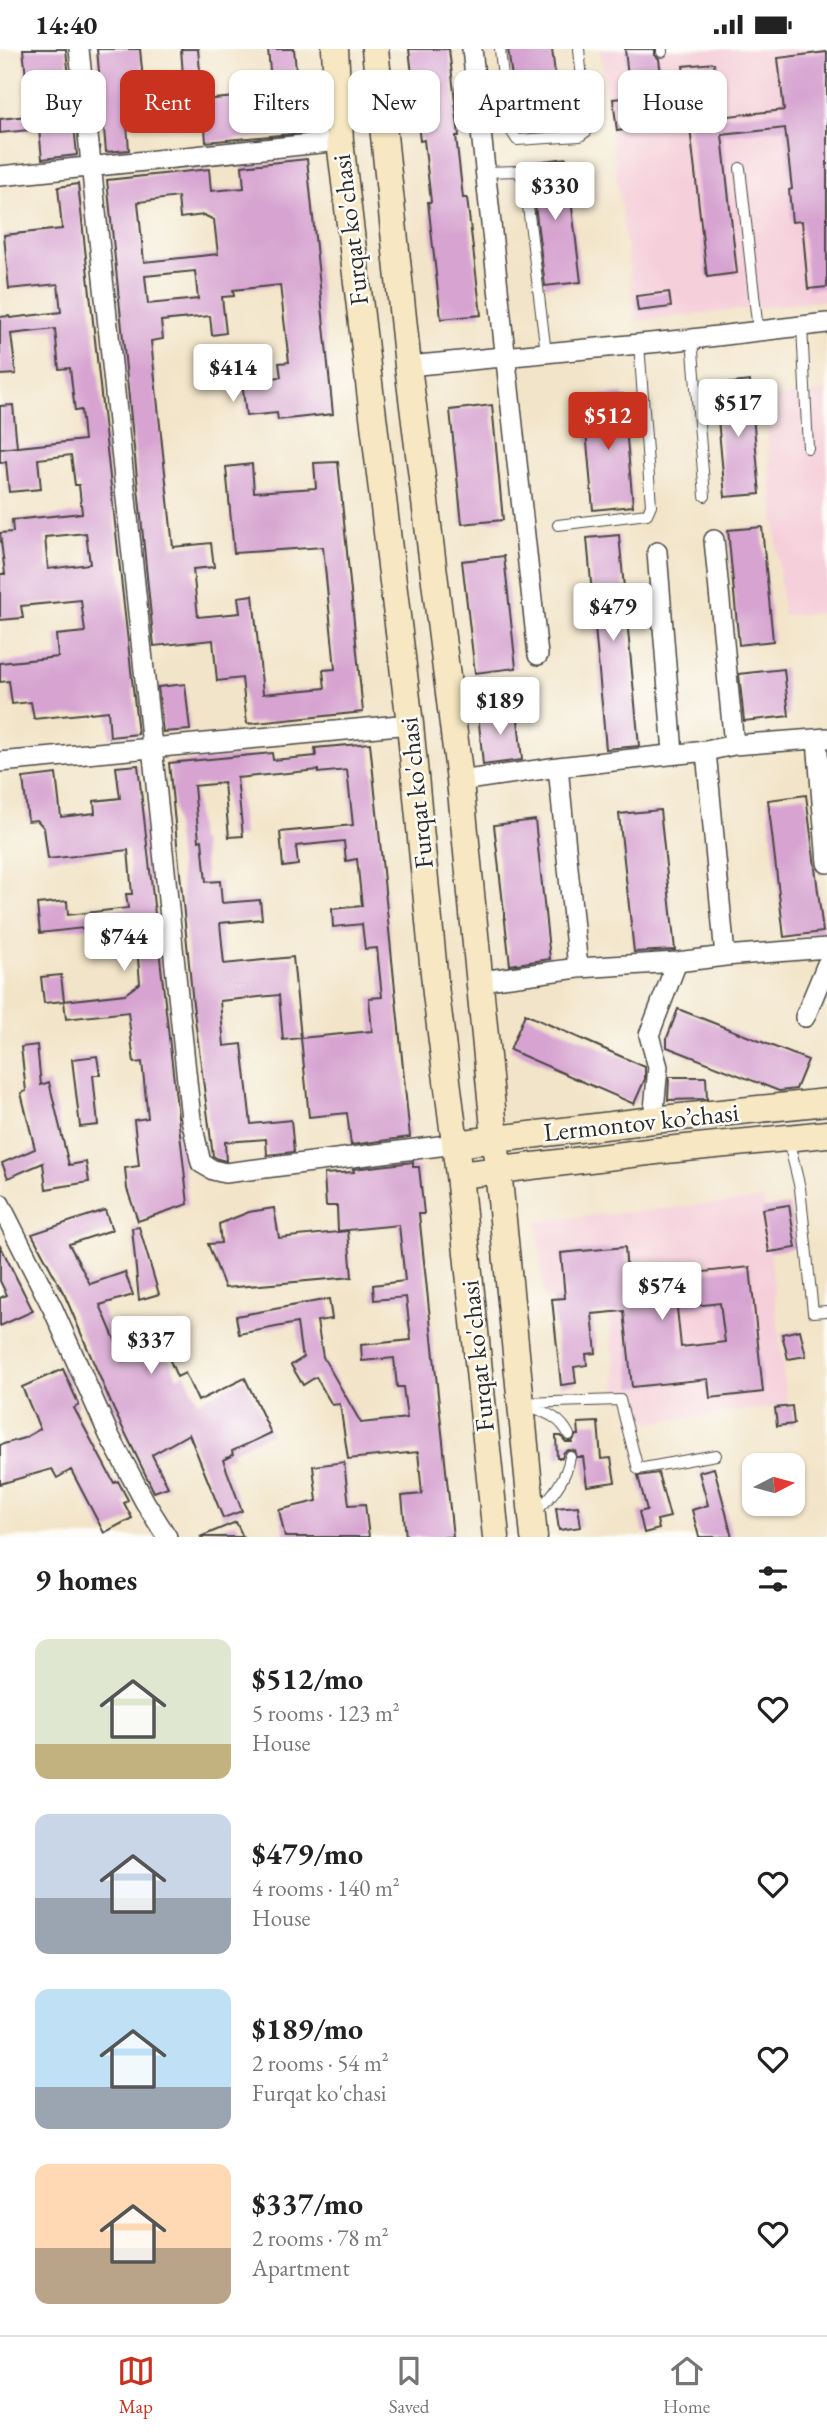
<!DOCTYPE html>
<html lang="en">
<head>
<meta charset="utf-8">
<style>
  :root { --surface:#fff; --page:#f2f2f2; --text:#222; --muted:#767676; --line:#e0e0e0; --accent:#c8321e }
  body { margin:0; font-family:"EB Garamond",serif; background:var(--page); color:var(--text); height:100vh; display:flex; flex-direction:column; font-size:26px; white-space:nowrap }
  * { box-sizing:border-box; margin:0 }
  p { font-size:23px; color:var(--muted) }
  .icon { flex:none; width:38px; height:38px; fill:none; stroke:currentColor; stroke-width:2; stroke-linecap:round; stroke-linejoin:round }
  .map { position:relative; height:1488px; overflow:hidden }
  .sheet { display:flex; flex-direction:column; background:var(--surface); flex:1 }
  .sheet>* { flex:none }
  .hud { position:absolute; left:21px; top:21px; width:786px; height:63px; display:flex; gap:14px }
  .needle { width:46px; rotate:84deg }
  .fabs { position:absolute; left:742px; top:1404px; display:grid; gap:14px }
  .fabs a { display:grid; place-items:center; width:63px; height:63px; border-radius:14px; background:var(--surface); box-shadow:0 2px 5px #0004; font-size:35px }
  .price { position:absolute; translate:-50% -60px; padding:0 16px; border-radius:7px; background:#fff; color:#222; font-size:23px; line-height:46px; filter:drop-shadow(0 2px 4px #0008) }
  .price::after { content:''; position:absolute; left:50%; top:42px; width:21px; height:16px; margin-left:-10px; background:inherit; clip-path:polygon(0 0,100% 0,50% 100%) }
  .price.current { background:var(--accent); color:#fff }
  ul { padding:0; list-style:none }
  li { display:flex; align-items:center; gap:21px; height:175px; padding:0 35px }
  li span { display:grid; place-items:center; flex:none; width:196px; height:140px; border-radius:14px; color:#555 }
  li>.icon { margin-inline-start:auto }
  span .icon { width:84px; height:84px; fill:#fffc; stroke-width:1 }
  li b { font-size:30px }
  h2 { display:flex; justify-content:space-between; align-items:center; height:84px; padding:0 35px; font-size:30px }
  .chip { padding:0 24px; border-radius:14px; background:var(--surface); box-shadow:0 2px 5px #0004; font-size:24px; line-height:63px }
  .chip.current { background:var(--accent); color:#fff }
  .status { display:flex; justify-content:space-between; align-items:center; height:49px; padding:0 35px; background:var(--surface); direction:ltr }
  .status svg { height:19px; fill:currentColor }
  .tabs { display:flex; justify-content:space-around; align-items:center; height:98px; border-top:2px solid var(--line); background:var(--surface); font-size:19px; color:var(--muted) }
  .tabs a { display:grid; justify-items:center; gap:4px }
  .tabs .current { color:var(--accent) }
  .map>svg:first-child { display:block }
  .built { fill:#f5cfda }
  .building { fill:#d7a4d1; fill-rule:evenodd }
  .lines { fill:none; stroke-linecap:round; stroke-linejoin:round }
  .service-casing { stroke:#494743; stroke-width:12 }
  .minor-casing { stroke:#494743; stroke-width:22 }
  .secondary-casing { stroke:#494743; stroke-width:29 }
  .service { stroke:#fff; stroke-width:10 }
  .minor { stroke:#fff; stroke-width:19 }
  .secondary { stroke:#f7e8c3; stroke-width:26 }
  .labels { text-anchor:middle; dominant-baseline:central; stroke-width:5; stroke-linejoin:round; paint-order:stroke }
  .street-label { font-size:26px; fill:#2b2b2b; stroke:#fdfcf7 }
</style>
</head>
<body>
<div class="status"><b>14:40</b><svg viewBox="0 0 49 12"><path d="M0 12V9h3v3zM5 12V6h3v6zM10 12V3h3v9zM15 12V0h3v12zM26 1h20v11H26zM47 4h2v5h-2z"/></svg></div>
<div class="map">
<svg width="827" height="1488" viewBox="0 0 827 1488">
  <rect width="100%" height="100%" fill="#fdfcf7"/>
  <filter id="ink" filterUnits="userSpaceOnUse"><feTurbulence type="fractalNoise" baseFrequency=".0143" numOctaves="2"/><feDisplacementMap in="SourceGraphic" scale="14" xChannelSelector="R" yChannelSelector="G"/><feConvolveMatrix kernelMatrix="1 2 1 2 8 2 1 2 1" color-interpolation-filters="sRGB"/></filter>
  <filter id="wash" filterUnits="userSpaceOnUse"><feTurbulence type="fractalNoise" baseFrequency=".00686" numOctaves="4" result="noise"/><feDisplacementMap in="SourceGraphic" scale="28" xChannelSelector="R" yChannelSelector="G"/><feGaussianBlur stdDeviation="1.57" result="paint"/><feColorMatrix in="noise" values="0 0 0 0 0 0 0 0 0 0 0 0 0 0 0 0 0 1.4 0 .05"/><feComposite in="paint" operator="in"/></filter>
  <g filter="url(#wash)">
    <rect width="100%" height="100%" fill="#f2e4c8"/>
    <path class="built" d="M600 0H827V251L636 272Z
      M827 342V563L783 567 764 349Z
      M764 1150 787 1356 631 1376 626 1342 617 1343 608 1264 567 1268 565 1249 544 1251 537 1172Z"/>
    <g id="blocks">
      <path class="building" d="M23 0H66L77 106 42 110 39 80 0 84V70L46 65 42 26 26 28Z
        M97 0H140L144 42 184 39 181 0H198L203 55 148 60 149 74 127 76 129 101 106 103Z
        M268 0H294L302 84 206 93 203 51 258 46 257 34 271 32Z
        M409 0H449L459 87H456L463 149H467L481 266 441 270 428 153H431L424 91 420 92Z
        M508 0H552L561 75 519 80Z
        M625 0H655V6L659 10 661 25 628 28Z
        M827 3V238L808 240 802 172 792 173 789 141 792 140 785 79 722 86 737 224 707 228 683 17 714 14 720 68 784 61 778 9Z
        M632 48 636 79 617 82 613 50Z
        M566 109 581 233 545 237 532 132 528 124 527 114Z
        M307 110 333 365 278 371 277 364 246 367 242 332 281 328 279 314 289 313 280 236 233 241 234 247 222 248 226 284 212 286 210 267 161 272 163 290 151 292 173 498 211 494 214 518 193 520 198 568 240 564 238 548 253 546 263 645 325 639 323 621 335 620 323 498 234 504 226 418 252 415 254 443 316 439 314 414 338 413 363 663 247 675 242 629 217 632 213 591 154 597 107 131 209 120 211 142 244 139 242 117ZM178 148 180 169 204 166 214 171 218 205 144 213 138 153ZM195 222 198 250 148 255 145 227Z
        M78 135 138 685 110 688 108 662 34 670 31 653 12 655 9 632 0 633V614L58 608 56 586 85 583 81 551 21 557 23 569 0 571V525H5L0 484 13 483 12 471 82 464 79 436H75L71 406 38 410 41 440 9 443 6 413 0 414V400L84 391 81 361 75 362 70 319 59 320 55 280 11 285 16 325 0 326V268L9 267 10 269 61 263 58 235 9 240 4 186 62 180 58 138ZM86 484 90 515 48 520 45 488Z
        M669 243 671 258 638 262 636 247Z
        M750 332 760 445 725 448 715 336Z
        M623 345 633 457 593 461 583 348Z
        M13 356 17 398 0 400V357Z
        M492 356 503 471 462 475 450 361Z
        M762 478 773 592 739 596 728 481Z
        M619 486 639 697 606 700 587 489Z
        M504 507 516 619 475 624 462 512Z
        M784 620 789 667 744 672 739 625Z
        M185 635 190 681 163 683 158 638Z
        M517 660 522 711 483 716 478 664Z
        M370 694 410 1088 351 1096 347 1064 309 1068 301 989 283 991 279 946 220 952 224 997 242 995 251 1075 291 1071 294 1103 267 1106 266 1090 225 1093 226 1112 218 1110 213 1107 193 955 169 714 272 704 273 711 316 707 315 699ZM318 721V724L347 721 353 776 280 783 283 818 298 816 296 797 344 792 346 812 357 810 362 857 332 860 333 878 362 875 365 900 377 899 382 948 369 949 372 982 301 989 293 908 224 915 220 874 262 870 260 851 222 854 220 832 206 833 202 791 199 792 194 737 224 734 229 788 243 787 237 729Z
        M138 716 188 1155 138 1172 127 1140 125 1119 139 1117 134 1071 148 1069 142 1013 134 1014 128 963 66 970 64 952 125 945 140 934 135 873 40 884 37 855 67 852 68 866 128 859 126 845H132L128 801 48 810 44 779 37 771 28 772 23 729 56 725 61 768 95 764 94 752 120 749 116 718Z
        M806 746 823 883 784 888 768 751Z
        M660 761 675 901 634 903 619 765Z
        M535 771 550 910 510 916 494 776Z
        M61 926 64 952 44 954 41 928Z
        M678 960 808 1011 796 1040 779 1042 667 998V989Z
        M525 965 645 1018V1030L634 1055 510 1001Z
        M37 996 41 1036 49 1033 69 1116 86 1113 89 1133 46 1140 43 1114 8 1129 2 1114 35 1100 21 1044 26 1042 21 998Z
        M97 1007 100 1026H93L98 1076 80 1078 72 1010Z
        M669 1028H706L707 1050 668 1051Z
        M413 1113V1118H419L424 1165H419L453 1488H406L402 1447 422 1445 418 1403 348 1410 340 1355 332 1356 316 1328 303 1336 291 1316 304 1308 301 1303 297 1274 239 1285 236 1267 329 1250 332 1270 317 1272 323 1308 361 1374 407 1369 403 1338H397L394 1309 362 1312 361 1296 411 1291 406 1248 374 1251 373 1236 405 1232 399 1176 338 1182 337 1157H326L324 1125 354 1123 353 1120Z
        M789 1156 796 1199 769 1203 762 1160Z
        M274 1159 279 1189 348 1182 352 1228 225 1239 208 1195 221 1194 219 1175 249 1163Z
        M105 1161 112 1181 69 1195 90 1235 125 1223 133 1246 100 1256 124 1312 163 1295 177 1328 185 1324 198 1352 245 1329 271 1384 232 1402 233 1406 223 1411 242 1462 223 1469 189 1385 152 1406 168 1438 154 1443 114 1361 65 1247 32 1185Z
        M139 1178 159 1245 139 1251 132 1179Z
        M0 1196 33 1262 0 1277V1249L7 1246 0 1232Z
        M625 1198 627 1225 693 1218 694 1224 750 1218 763 1343 710 1349 708 1330 632 1338 624 1262 592 1265 596 1304 586 1305 587 1316 574 1318 576 1334 561 1336 552 1250 565 1249 561 1204ZM720 1254 725 1293 681 1298 677 1259Z
        M800 1281 806 1307 788 1310 782 1285Z
        M63 1320 79 1356 74 1359 114 1434 118 1432 128 1451 124 1454 132 1469 104 1484 71 1421 57 1429 52 1420 0 1435V1396L24 1389 40 1380 22 1338Z
        M792 1357 794 1375 777 1377 775 1359Z
        M598 1373 601 1410 611 1409 615 1433 587 1437 583 1408H577L575 1402 569 1401 564 1403 562 1409H557L556 1387H561L566 1393H572L576 1386H579L578 1374Z
        M344 1413 349 1456 365 1455 369 1488H285L279 1461 317 1452 313 1417Z
        M714 1419 723 1452 732 1488H699L692 1461 708 1456 699 1423Z
        M658 1424 670 1468 657 1471 659 1480 644 1484 639 1463 647 1461 638 1427Z
        M578 1457 581 1478 559 1481 556 1459Z
        M236 1473 243 1488H200Z"/>
    </g>
  </g>
  <g filter="url(#ink)">
    <use href="#blocks" fill-opacity="0" stroke="#494743" stroke-width="2"/>
    <g class="lines">
      <g class="service-casing">
        <path id="service" d="M500 0 508 77 517 91 580 87 587 82 579 0
          M662 0V3
          M740 119 758 282
          M485 123 518 122 525 133 546 304
          M802 277 808 399
          M692 290 705 447
          M558 476 647 465 651 456 639 295
          M788 1090 800 1139 813 1263 827 1262
          M522 1354 620 1351 638 1420 716 1406
          M525 1355C543 1363 560 1367 569 1386
          M535 1463C551 1449 566 1431 570 1408"/>
      </g>
      <g class="minor-casing">
        <path id="minor" d="M79 0 191 1070 201 1114 213 1121 225 1124 455 1095
          M472 0 538 606
          M0 127 340 92
          M408 317 692 290 827 274
          M714 491 734 696
          M657 503 673 704
          M817 691 827 814
          M0 713 410 675
          M558 718 578 919
          M460 732 558 718 706 702 734 696 827 689
          M725 907 827 899
          M480 932 578 919 677 913 725 907 706 702
          M805 968 827 915
          M653 1071 658 1018 649 986 677 913
          M0 1155 53 1260 109 1386 145 1453 167 1488"/>
      </g>
      <g class="secondary-casing">
        <path id="secondary" d="M335 0 340 92 410 675 436 945 459 1126 496 1488
          M375 0 408 317 460 732 534 1488
          M455 1095 653 1071 827 1053
          M459 1126 656 1102 827 1085"/>
      </g>
      <use href="#service" class="service"/>
      <use href="#minor" class="minor"/>
      <use href="#secondary" class="secondary"/>
    </g>
  </g>
  <g class="labels">
    <g class="street-label">
      <text transform="translate(350 181) rotate(-97)">Furqat ko'chasi</text>
      <text transform="translate(416 744) rotate(-96)">Furqat ko'chasi</text>
      <text transform="translate(641 1073) rotate(-6)">Lermontov ko’chasi</text>
      <text transform="translate(477 1307) rotate(-96)">Furqat ko'chasi</text>
    </g>
  </g>
</svg>
<div class="fabs">
<a><svg class="needle" viewBox="-14 -14 28 28"><path d="M0-13l5 13h-10z" fill="#e53935"/><path d="M0 13l5-13h-10z" fill="#767676"/></svg></a>
</div>
<b class="price" style="left:555px;top:173px">$330</b>
<b class="price" style="left:233px;top:355px">$414</b>
<b class="price" style="left:738px;top:390px">$517</b>
<b class="price current" style="left:608px;top:403px">$512</b>
<b class="price" style="left:613px;top:594px">$479</b>
<b class="price" style="left:500px;top:688px">$189</b>
<b class="price" style="left:124px;top:924px">$744</b>
<b class="price" style="left:662px;top:1273px">$574</b>
<b class="price" style="left:151px;top:1327px">$337</b>
<div class="hud">
<a class="chip">Buy</a>
<a class="chip current">Rent</a>
<a class="chip">Filters</a>
<a class="chip">New</a>
<a class="chip">Apartment</a>
<a class="chip">House</a>
</div>
</div>
<section class="sheet">
<h2>9 homes<svg class="icon" aria-label="filters" viewBox="0 0 24 24"><path d="M4 7h16M4 17h16"/><circle cx="9" cy="7" r="2"/><circle cx="15" cy="17" r="2"/></svg></h2>
<ul>
<li><span style="background:linear-gradient(#dfe7d0 75%,#c2b280 0)"><svg class="icon" aria-label="home" viewBox="0 0 24 24"><path d="M3 11l9-7 9 7M6 9v11h12V9"/></svg></span><div><b>$512/mo</b><p>5 rooms · 123 m²</p><p>House</p></div><svg class="icon" aria-label="heart" viewBox="0 0 24 24"><path d="M12 20l-8-8c-3-5 5-10 8-4 3-6 11-1 8 4z"/></svg></li>
<li><span style="background:linear-gradient(#c9d6e8 60%,#9aa5b1 0)"><svg class="icon" aria-label="home" viewBox="0 0 24 24"><path d="M3 11l9-7 9 7M6 9v11h12V9"/></svg></span><div><b>$479/mo</b><p>4 rooms · 140 m²</p><p>House</p></div><svg class="icon" aria-label="heart" viewBox="0 0 24 24"><path d="M12 20l-8-8c-3-5 5-10 8-4 3-6 11-1 8 4z"/></svg></li>
<li><span style="background:linear-gradient(#bfe0f5 70%,#9aa5b1 0)"><svg class="icon" aria-label="home" viewBox="0 0 24 24"><path d="M3 11l9-7 9 7M6 9v11h12V9"/></svg></span><div><b>$189/mo</b><p>2 rooms · 54 m²</p><p>Furqat ko'chasi</p></div><svg class="icon" aria-label="heart" viewBox="0 0 24 24"><path d="M12 20l-8-8c-3-5 5-10 8-4 3-6 11-1 8 4z"/></svg></li>
<li><span style="background:linear-gradient(#ffd9b3 60%,#b9a48a 0)"><svg class="icon" aria-label="home" viewBox="0 0 24 24"><path d="M3 11l9-7 9 7M6 9v11h12V9"/></svg></span><div><b>$337/mo</b><p>2 rooms · 78 m²</p><p>Apartment</p></div><svg class="icon" aria-label="heart" viewBox="0 0 24 24"><path d="M12 20l-8-8c-3-5 5-10 8-4 3-6 11-1 8 4z"/></svg></li>
</ul>
</section>
<nav class="tabs">
<a class="current"><svg class="icon" aria-label="map" viewBox="0 0 24 24"><path d="M3 6l6-2 6 2 6-2v14l-6 2-6-2-6 2zM9 4v14M15 6v14"/></svg>Map</a>
<a><svg class="icon" aria-label="saved" viewBox="0 0 24 24"><path d="M7 4h10v16l-5-4-5 4z"/></svg>Saved</a>
<a><svg class="icon" aria-label="home" viewBox="0 0 24 24"><path d="M3 11l9-7 9 7M6 9v11h12V9"/></svg>Home</a>
</nav>
</body>
</html>
